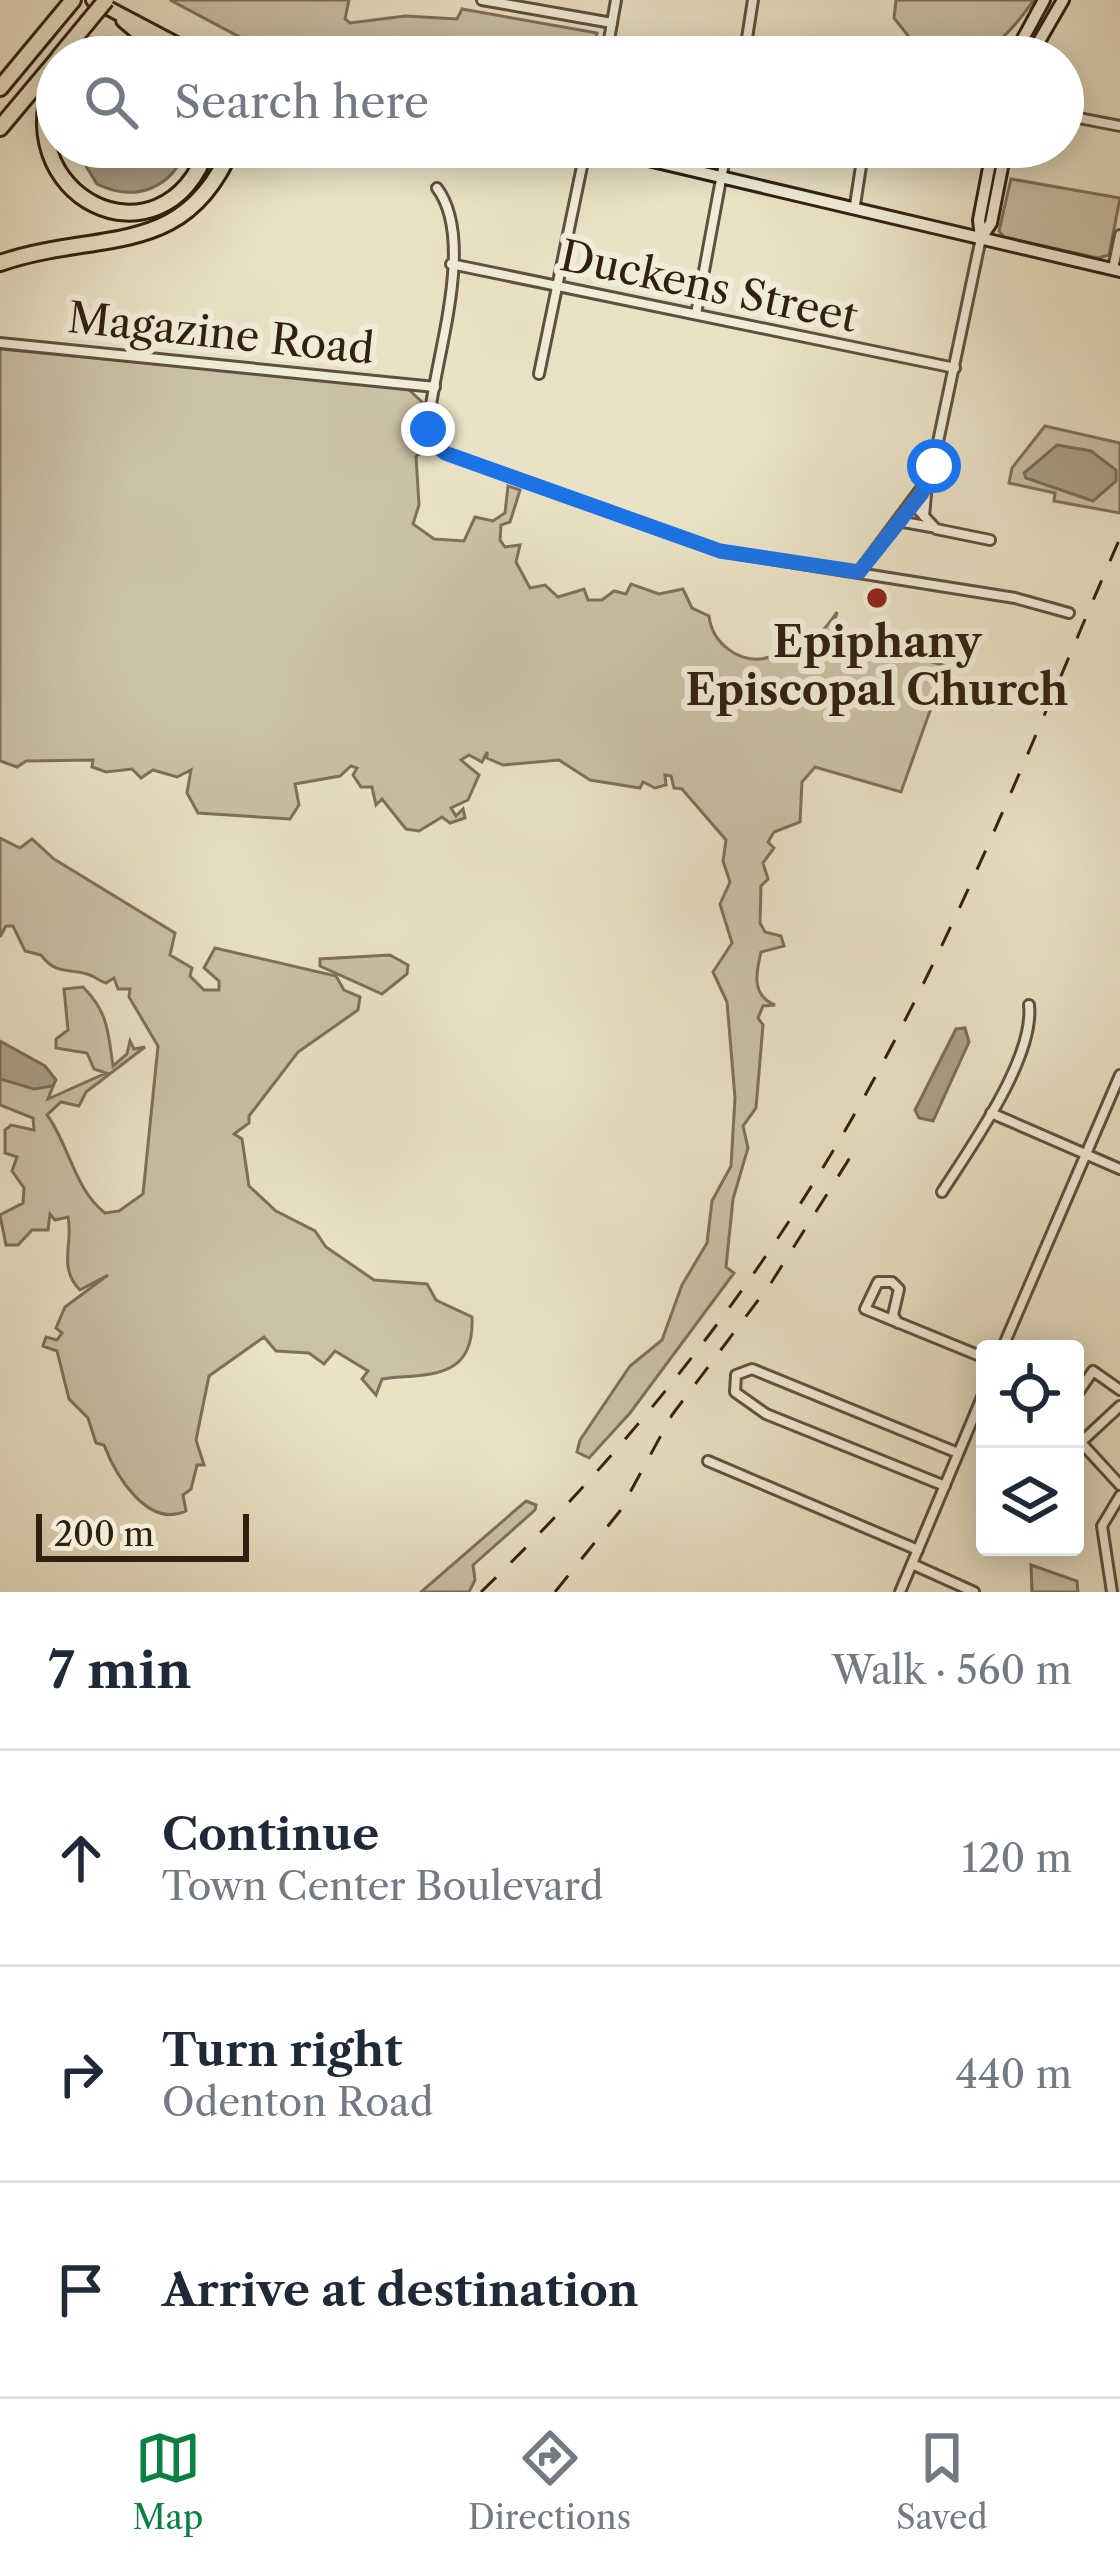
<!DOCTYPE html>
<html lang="en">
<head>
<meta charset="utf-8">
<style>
  :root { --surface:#fff; --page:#f2f2f3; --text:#1f2937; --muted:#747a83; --line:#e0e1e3; --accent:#0b8043 }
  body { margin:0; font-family:"Libre Caslon Text",serif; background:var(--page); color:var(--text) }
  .controls { position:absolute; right:36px; bottom:36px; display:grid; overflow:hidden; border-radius:12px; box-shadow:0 6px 30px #0003 }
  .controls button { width:108px; height:108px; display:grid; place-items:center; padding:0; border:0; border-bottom:3px solid var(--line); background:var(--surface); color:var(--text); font:60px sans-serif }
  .scale { position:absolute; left:36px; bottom:30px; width:213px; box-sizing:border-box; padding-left:12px; border:6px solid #312010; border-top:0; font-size:33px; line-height:42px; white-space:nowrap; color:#312010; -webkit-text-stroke:9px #f1ecd9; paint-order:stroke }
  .stop { position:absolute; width:36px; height:36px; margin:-27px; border:9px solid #1a73e8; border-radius:50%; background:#fff }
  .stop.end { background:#1a73e8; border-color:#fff; box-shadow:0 3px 12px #0008 }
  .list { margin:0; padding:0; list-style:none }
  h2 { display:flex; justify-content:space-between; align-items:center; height:156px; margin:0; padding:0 48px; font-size:51px }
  h2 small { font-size:39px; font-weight:400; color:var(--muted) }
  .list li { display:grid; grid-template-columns:78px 1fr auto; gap:36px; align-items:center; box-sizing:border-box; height:216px; padding:0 48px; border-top:3px solid var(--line) }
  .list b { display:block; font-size:45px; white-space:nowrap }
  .list p { margin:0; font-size:39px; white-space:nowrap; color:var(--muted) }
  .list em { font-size:39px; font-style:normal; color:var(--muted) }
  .icon { flex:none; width:66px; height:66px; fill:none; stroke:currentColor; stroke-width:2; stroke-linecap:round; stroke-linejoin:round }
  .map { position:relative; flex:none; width:1120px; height:1592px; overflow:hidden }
  .search { position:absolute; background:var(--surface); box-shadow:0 6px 30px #0003; left:36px; right:36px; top:36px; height:132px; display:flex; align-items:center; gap:30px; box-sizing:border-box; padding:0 42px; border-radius:66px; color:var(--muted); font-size:45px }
  .sheet { height:804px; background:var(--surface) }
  nav { display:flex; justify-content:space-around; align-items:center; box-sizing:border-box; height:168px; border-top:3px solid var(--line); background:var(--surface); font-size:33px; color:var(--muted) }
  nav a { display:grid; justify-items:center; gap:6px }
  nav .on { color:var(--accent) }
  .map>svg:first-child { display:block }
  .green { fill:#cbc1a6; stroke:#7e705b; stroke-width:3 }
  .water { fill:#aba087; stroke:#7a6d57; stroke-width:3 }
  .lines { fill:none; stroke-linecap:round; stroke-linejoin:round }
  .street-casing { stroke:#5f503d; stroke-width:14 }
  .secondary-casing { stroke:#312010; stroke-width:16 }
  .primary-casing { stroke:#312010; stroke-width:18 }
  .highway-casing { stroke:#312010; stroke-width:20 }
  .street { stroke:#f1ecd9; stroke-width:8 }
  .secondary { stroke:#f1ecd9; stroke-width:10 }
  .primary { stroke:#eae2c5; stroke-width:12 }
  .highway { stroke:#eae2c5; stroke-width:14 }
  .rail { stroke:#312010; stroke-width:3; stroke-dasharray:21 21; stroke-linecap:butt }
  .highway-bridge-casing { stroke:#312010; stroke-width:20; stroke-linecap:butt }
  .highway-bridge { stroke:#eae2c5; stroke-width:14 }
  .route { stroke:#1a73e8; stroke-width:15 }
  .poi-dot { fill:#8f2418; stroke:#f1ecd9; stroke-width:4.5 }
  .labels { text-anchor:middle; stroke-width:12; stroke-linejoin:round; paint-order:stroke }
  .street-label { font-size:42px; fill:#312010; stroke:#f1ecd9 }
  .poi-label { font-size:42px; font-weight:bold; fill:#312010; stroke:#f1ecd9 }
</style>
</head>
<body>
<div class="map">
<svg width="1120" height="1592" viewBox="0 0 1120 1592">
  <rect width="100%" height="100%" fill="#eae2c5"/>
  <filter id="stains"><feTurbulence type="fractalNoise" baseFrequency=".00167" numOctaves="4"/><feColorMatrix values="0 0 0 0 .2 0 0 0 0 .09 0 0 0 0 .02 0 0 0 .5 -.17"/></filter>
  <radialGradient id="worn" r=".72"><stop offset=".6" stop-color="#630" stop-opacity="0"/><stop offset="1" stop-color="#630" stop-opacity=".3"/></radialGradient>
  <g class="green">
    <path d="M170 0H349L345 19 350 23 405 16 457 19 462 9 597 33 592 57H277Z"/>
    <path d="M896 0H1034C999 48 986 57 925 57L894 18Z"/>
    <path d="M1011 179 1120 198 1109 255 1098 258 1004 237 999 231Z"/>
    <path d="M0 349 407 388 423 403V452L416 456 419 505 413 524 434 539 464 541 475 517 493 521 505 513 508 486 520 490 510 522 501 525 500 540 505 547 520 545 516 562 530 588 545 585 558 597 584 589 588 600H602L614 591 626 594 631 584 659 594 683 589 692 608 709 616C712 643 739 664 766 658 779 655 780 645 789 640 811 627 811 651 837 612L832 633 946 666 901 792 815 767 802 782 800 822 774 832 768 842 774 848 763 863 768 879 761 886 760 923 765 932 781 936 784 946 761 952C756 973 751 995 775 1005L763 1006 758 1018 763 1025 756 1108 743 1126 748 1148 733 1199 726 1267 734 1273 630 1413 589 1458 577 1452 580 1440 630 1366 662 1340 682 1285 707 1243 712 1201 731 1166 735 1098 727 1002 713 972 732 943 720 904 730 882 723 861 726 840 682 789 674 788 671 776 665 775 666 785 655 788 643 782 640 788 590 780 559 760 503 765 487 758V752L482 762 469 755 461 760 479 775 468 800 451 808 456 816 463 809 465 818 450 823 442 817 419 831 406 829 382 799 376 805 372 787H361L353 775 357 768 351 766 340 776 295 784 299 805 290 819 198 813 187 793 191 770 177 777 153 770 141 778 132 769 106 772 92 767 93 760 26 761 17 767 0 761Z"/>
    <path d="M1045 426 1120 443V513L1054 501 1055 493 1009 483 1012 468Z"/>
    <path d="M0 838 20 848 32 839 54 859 175 933 170 955 192 968 190 976 204 990H219V981L204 968 215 948 336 976 344 990 360 997 358 1010 298 1052 249 1116V1123L234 1134 242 1139 249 1186 276 1211 315 1231 326 1247 374 1280 427 1284 436 1300 472 1317C475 1382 426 1373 382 1379L376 1395 362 1379 368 1371 335 1351 324 1364 309 1353 276 1351 264 1337 209 1376 196 1440 204 1465H197L191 1489 183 1495 186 1511C147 1529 115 1474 104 1445L96 1443 88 1418 69 1399 57 1351 43 1346 46 1337 57 1340 62 1333 56 1328 65 1307 108 1275 80 1290C57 1267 74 1242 68 1217L55 1220 50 1214 48 1230H32L18 1245H6L0 1215 23 1203 24 1188 12 1171 17 1157 5 1153V1130L11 1125 34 1130 33 1118 0 1105V1079L53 1086 48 1099 106 1073 94 1069 87 1053 56 1048V1039L68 1030 64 989 83 987C109 1013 108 1033 113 1066L127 1054 130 1041 134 1049 145 1047 86 1092 79 1106 61 1102 47 1115C69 1144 74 1189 105 1213L119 1211 143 1194 158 1046 129 997 130 989H118L114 978 106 983C100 981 94 976 87 974 67 968 56 975 41 955L25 951 13 926H6L0 937Z"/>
    <path d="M390 955 408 965 407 974 382 994 320 966V959Z"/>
    <path d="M526 1501 536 1505 535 1510 473 1565 475 1580 469 1592H421Z"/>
    <path d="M1031 1565 1077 1581 1078 1592H1032Z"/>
  </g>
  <g class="water">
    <path d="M187 147C173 188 136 203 97 184L75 148Z"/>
    <path d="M1057 445 1091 451 1116 470V481L1093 501 1026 478 1024 473Z"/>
    <path d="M965 1028 969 1042 933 1121 919 1118 915 1110 956 1029Z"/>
    <path d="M0 1041 45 1066 56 1080 53 1086 34 1089 0 1079Z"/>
  </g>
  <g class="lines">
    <defs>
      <g id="street">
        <path d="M482 0 612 23"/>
        <path d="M745 48 788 57"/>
        <path d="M606 57 616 0"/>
        <path d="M744 57 753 0"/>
        <path d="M1063 115 1120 126"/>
        <path d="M437 188C478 243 432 365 428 429L445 453 720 551 1015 598 1069 613"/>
        <path d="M855 205 864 147"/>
        <path d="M451 264 955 368"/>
        <path d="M1113 269 1120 235"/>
        <path d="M696 314 727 147"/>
        <path d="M0 343 435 387"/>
        <path d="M539 374 586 147"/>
        <path d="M913 504 936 529 990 540"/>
        <path d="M924 516 927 484"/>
        <path d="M898 521 931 527"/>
        <path d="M859 572 931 475 981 238"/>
        <path d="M991 1113 1120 1169"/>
        <path d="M942 1192C970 1148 1035 1058 1029 1005"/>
        <path d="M898 1323 893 1315 899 1289 892 1282H878L865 1309 985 1358"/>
        <path d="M1002 1349 1120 1075"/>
        <path d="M1075 1397 1093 1371 1120 1390"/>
        <path d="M1075 1436 1120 1485"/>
        <path d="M1080 1443 1120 1406"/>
        <path d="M708 1461 918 1550"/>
        <path d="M945 1486 766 1414 735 1392 736 1375 752 1369 958 1453"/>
        <path d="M912 1564 974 1592"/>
        <path d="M900 1592 985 1390"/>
        <path d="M1112 1592 1102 1526 1120 1496"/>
      </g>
      <g id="secondary">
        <path d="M1013 57 1044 0"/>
        <path d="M1030 57 1063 0"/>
        <path d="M593 147 1120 271"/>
        <path d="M981 238 991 223 1006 147"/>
        <path d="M981 238 979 220 993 147"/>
      </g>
      <path id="primary" d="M93 0 201 57"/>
      <g id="highway">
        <path d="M124 20 168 57"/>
        <path d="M59 57 87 23"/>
        <path d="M57 71C0 196 163 276 208 147"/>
        <path d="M0 88 73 0"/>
        <path d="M0 128 57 60"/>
        <path d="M0 263C100 229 184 261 232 147"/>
      </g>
    </defs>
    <use href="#street" class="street-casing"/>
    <use href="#secondary" class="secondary-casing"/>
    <use href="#primary" class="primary-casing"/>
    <use href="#highway" class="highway-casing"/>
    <use href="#street" class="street"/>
    <use href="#secondary" class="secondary"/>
    <use href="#primary" class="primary"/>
    <use href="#highway" class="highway"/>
    <g class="rail">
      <path d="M481 1592C631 1447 761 1282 863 1099 963 920 1038 726 1120 538"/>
      <path d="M555 1592 620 1511 672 1415 771 1283 851 1156"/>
    </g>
    <defs>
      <path id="highway-bridge" d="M87 23 106 0"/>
    </defs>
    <use href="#highway-bridge" class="highway-bridge-casing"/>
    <use href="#highway-bridge" class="highway-bridge"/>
  </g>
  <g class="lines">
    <path class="route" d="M428 429 432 442 445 453 720 551 859 572 922 493 934 466"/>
  </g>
  <circle class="poi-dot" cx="877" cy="598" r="12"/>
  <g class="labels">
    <g class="street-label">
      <text transform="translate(709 286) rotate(12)" y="15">Duckens Street</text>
      <text transform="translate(221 333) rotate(6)" y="15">Magazine Road</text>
    </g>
    <g class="poi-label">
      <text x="877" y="657">Epiphany<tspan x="877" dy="48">Episcopal Church</tspan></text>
    </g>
  </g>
  <rect width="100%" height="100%" filter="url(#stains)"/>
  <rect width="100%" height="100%" fill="url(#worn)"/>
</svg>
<div class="controls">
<button><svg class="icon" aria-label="locate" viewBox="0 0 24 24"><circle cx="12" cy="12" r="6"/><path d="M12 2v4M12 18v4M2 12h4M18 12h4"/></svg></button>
<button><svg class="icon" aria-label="layers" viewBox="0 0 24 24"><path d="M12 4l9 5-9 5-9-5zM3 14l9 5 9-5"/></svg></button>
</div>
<div class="scale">200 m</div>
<div class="stop" style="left:934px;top:466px"></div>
<div class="stop end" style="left:428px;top:429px"></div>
<div class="search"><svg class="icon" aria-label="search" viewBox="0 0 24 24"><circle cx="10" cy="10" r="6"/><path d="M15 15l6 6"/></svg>Search here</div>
</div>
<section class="sheet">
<h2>7 min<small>Walk · 560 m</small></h2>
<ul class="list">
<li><svg class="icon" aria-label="ahead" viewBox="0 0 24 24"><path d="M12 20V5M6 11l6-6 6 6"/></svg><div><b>Continue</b><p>Town Center Boulevard</p></div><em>120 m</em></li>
<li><svg class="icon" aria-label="right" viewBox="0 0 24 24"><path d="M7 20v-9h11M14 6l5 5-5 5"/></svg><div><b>Turn right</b><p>Odenton Road</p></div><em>440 m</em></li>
<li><svg class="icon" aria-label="arrive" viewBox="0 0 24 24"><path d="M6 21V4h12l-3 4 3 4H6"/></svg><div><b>Arrive at destination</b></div></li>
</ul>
</section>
<nav>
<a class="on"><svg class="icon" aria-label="map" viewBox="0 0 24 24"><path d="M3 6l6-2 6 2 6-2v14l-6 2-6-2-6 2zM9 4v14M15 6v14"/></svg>Map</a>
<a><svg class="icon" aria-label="directions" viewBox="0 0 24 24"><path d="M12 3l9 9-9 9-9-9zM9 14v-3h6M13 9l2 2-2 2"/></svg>Directions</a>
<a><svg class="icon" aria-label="saved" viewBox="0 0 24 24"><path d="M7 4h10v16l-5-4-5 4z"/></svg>Saved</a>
</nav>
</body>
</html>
